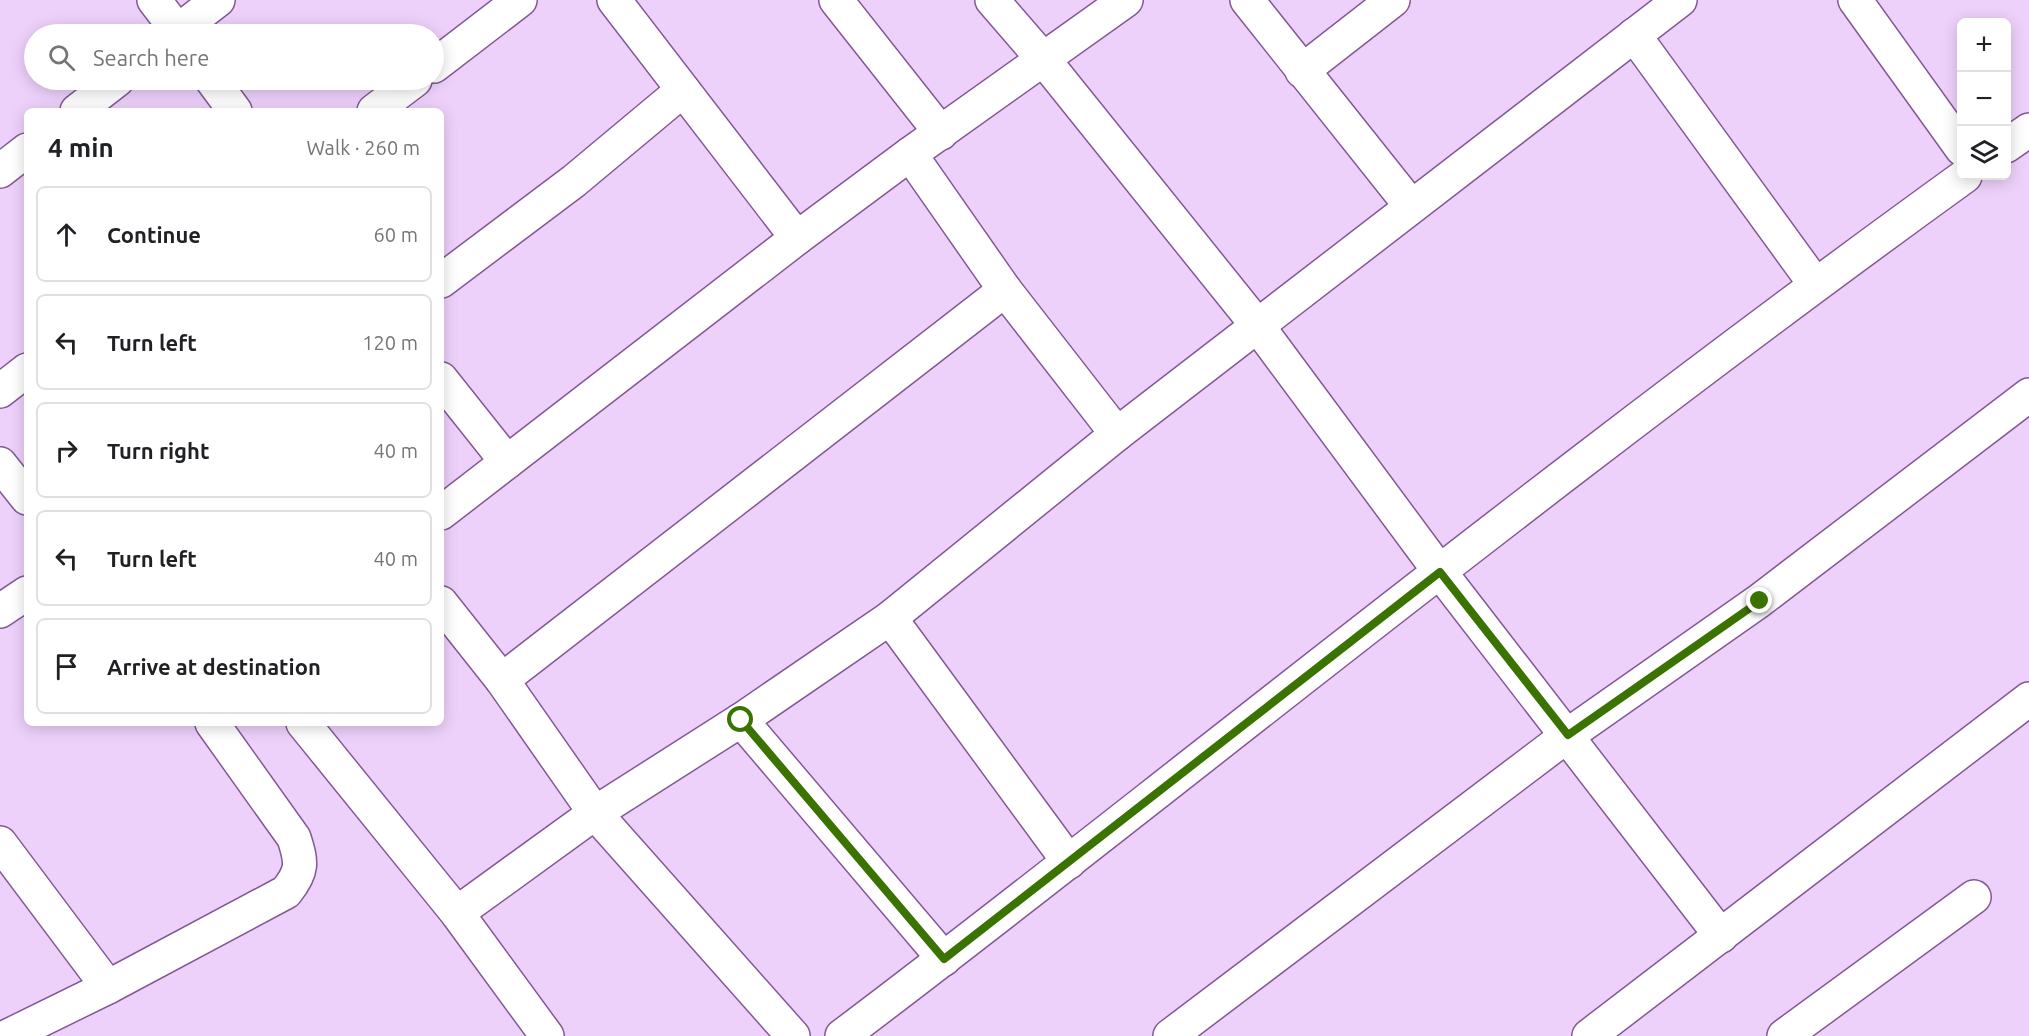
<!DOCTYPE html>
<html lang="en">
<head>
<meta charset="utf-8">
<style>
  :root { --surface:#fff; --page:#f6f6f6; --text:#202124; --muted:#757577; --line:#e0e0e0 }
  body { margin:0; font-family:Ubuntu,sans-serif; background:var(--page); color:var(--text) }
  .controls { position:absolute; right:18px; top:18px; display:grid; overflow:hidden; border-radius:9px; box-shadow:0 3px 15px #0003 }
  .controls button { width:54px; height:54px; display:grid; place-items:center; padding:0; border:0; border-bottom:2px solid var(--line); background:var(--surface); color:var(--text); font:30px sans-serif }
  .stop { position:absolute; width:18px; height:18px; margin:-14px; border:4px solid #3b7300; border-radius:50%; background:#fff }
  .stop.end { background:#3b7300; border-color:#fff; box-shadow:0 2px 6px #0008 }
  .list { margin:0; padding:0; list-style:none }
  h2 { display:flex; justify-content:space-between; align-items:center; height:78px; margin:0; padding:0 24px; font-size:26px }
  h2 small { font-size:20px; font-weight:400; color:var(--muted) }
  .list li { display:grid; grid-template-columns:39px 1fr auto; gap:18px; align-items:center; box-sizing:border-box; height:96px; margin:0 12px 12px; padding:0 12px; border:2px solid var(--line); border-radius:9px }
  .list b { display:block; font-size:22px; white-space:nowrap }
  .list em { font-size:20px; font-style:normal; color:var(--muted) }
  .icon { flex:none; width:33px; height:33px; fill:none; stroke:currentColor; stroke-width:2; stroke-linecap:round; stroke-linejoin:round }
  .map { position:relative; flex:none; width:2029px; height:1036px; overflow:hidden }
  .search { position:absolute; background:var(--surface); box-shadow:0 3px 15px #0003; left:24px; top:24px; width:420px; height:66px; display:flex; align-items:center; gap:15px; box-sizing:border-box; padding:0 21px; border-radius:33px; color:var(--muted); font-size:22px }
  .panel { position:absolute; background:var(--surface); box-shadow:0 3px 15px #0003; left:24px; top:108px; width:420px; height:618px; border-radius:9px }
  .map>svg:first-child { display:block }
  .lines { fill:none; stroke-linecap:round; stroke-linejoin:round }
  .minor-casing { stroke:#835897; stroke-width:36 }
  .minor { stroke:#fff; stroke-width:33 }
  .route { stroke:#3b7300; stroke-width:8 }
</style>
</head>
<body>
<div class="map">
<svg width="2029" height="1036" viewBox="0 0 2029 1036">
  <rect width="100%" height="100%" fill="#eed1fb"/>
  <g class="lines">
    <defs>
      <g id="minor">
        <path d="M154 0 180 34"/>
        <path d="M614 0 797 238"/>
        <path d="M836 0 941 133"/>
        <path d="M992 0 1044 60 1257 325 1440 572 1721 936"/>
        <path d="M1247 0 1411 206"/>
        <path d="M1855 0 1962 149"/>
        <path d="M174 34 218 0"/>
        <path d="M1634 35 1815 284"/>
        <path d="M434 66 520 0"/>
        <path d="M1302 71 1393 0"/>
        <path d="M212 80 235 111"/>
        <path d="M77 111 117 80"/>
        <path d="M374 111 415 80"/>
        <path d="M2006 146 2029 130"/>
        <path d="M910 154 1005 290 1117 434"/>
        <path d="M0 171 27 150"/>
        <path d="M441 281 574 181 683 90"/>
        <path d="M441 379 507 462"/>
        <path d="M0 391 27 370"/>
        <path d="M0 464 27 498"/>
        <path d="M441 513 797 238 910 154 1126 0"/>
        <path d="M441 603 502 680 595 813 793 1036"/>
        <path d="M0 611 27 593"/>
        <path d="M890 618 1069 862"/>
        <path d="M502 680 1005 290"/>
        <path d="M741 720 944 959"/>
        <path d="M303 723 457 913 547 1036"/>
        <path d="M0 843 108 987"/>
        <path d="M457 913 595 813 741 720 890 618 1117 434 1680 0"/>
        <path d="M8 1036 108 987 286 892C303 871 302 863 294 838L212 723"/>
        <path d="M842 1036C963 945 1082 851 1202 757 1453 560 1706 363 1965 176"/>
        <path d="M1170 1036 1568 735 1759 601 2029 395"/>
        <path d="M1589 1036 2029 699"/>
        <path d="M1784 1036 1974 897"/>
      </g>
    </defs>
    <use href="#minor" class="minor-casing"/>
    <use href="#minor" class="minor"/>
  </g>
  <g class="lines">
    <path class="route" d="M741 720 944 959 1440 572 1568 735 1760 601"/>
  </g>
</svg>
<div class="controls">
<button>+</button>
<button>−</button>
<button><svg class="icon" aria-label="layers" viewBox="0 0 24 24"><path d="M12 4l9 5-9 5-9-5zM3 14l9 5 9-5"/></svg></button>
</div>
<div class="stop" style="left:741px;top:720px"></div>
<div class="stop end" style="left:1760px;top:601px"></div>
<div class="search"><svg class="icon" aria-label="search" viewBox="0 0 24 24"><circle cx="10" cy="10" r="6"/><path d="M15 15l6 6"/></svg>Search here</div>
<section class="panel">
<h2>4 min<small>Walk · 260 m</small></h2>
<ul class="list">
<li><svg class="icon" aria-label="ahead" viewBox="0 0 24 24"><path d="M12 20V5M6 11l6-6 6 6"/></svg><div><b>Continue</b></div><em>60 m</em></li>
<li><svg class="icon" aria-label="left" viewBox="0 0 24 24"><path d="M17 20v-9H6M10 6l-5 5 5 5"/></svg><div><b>Turn left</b></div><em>120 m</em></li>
<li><svg class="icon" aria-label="right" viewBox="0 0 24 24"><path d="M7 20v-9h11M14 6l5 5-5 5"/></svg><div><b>Turn right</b></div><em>40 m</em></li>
<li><svg class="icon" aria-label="left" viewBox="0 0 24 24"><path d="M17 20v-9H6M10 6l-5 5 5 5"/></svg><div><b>Turn left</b></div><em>40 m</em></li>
<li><svg class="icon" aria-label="arrive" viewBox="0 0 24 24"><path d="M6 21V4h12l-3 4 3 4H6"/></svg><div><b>Arrive at destination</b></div></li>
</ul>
</section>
</div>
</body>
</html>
